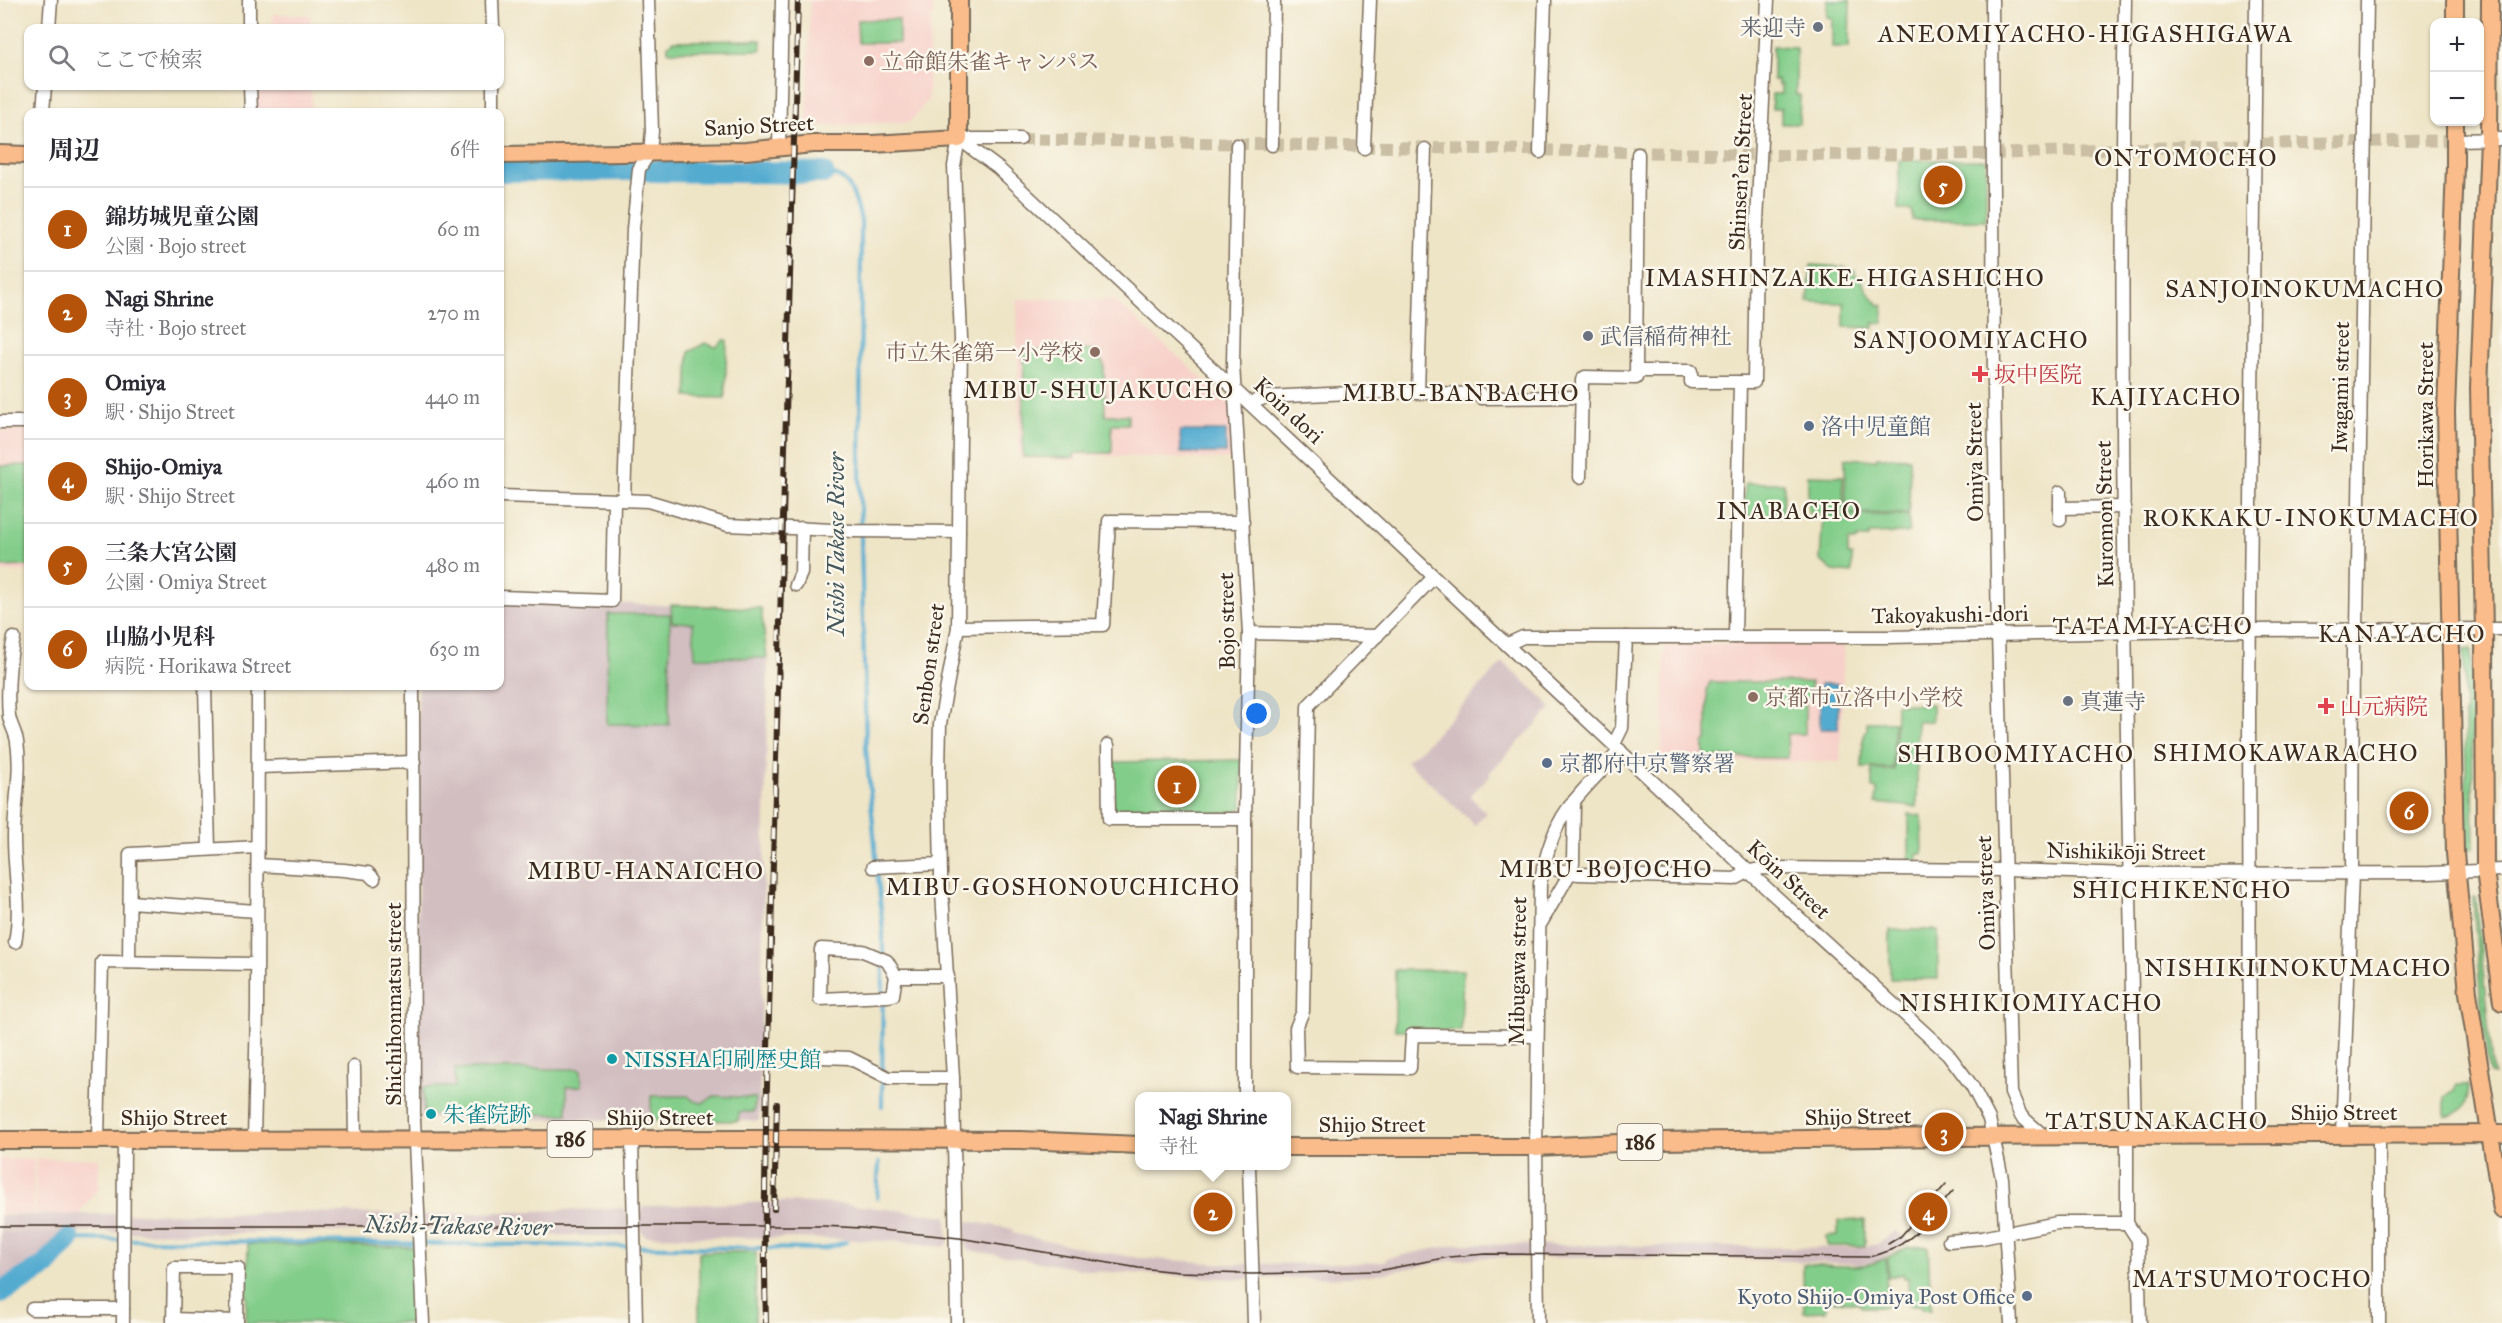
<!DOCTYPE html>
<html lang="ja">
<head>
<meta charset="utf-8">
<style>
  :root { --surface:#fff; --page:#f7f7f7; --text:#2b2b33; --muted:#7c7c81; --line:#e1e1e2; --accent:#b45309 }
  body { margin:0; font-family:"IM FELL Great Primer","Noto Serif JP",serif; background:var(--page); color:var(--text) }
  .controls { position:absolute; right:18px; top:18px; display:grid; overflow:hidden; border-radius:12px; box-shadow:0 2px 4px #0004 }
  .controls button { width:54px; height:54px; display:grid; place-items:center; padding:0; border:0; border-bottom:2px solid var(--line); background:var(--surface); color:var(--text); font:30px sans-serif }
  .you { position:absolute; left:1257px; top:714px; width:21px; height:21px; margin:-15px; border:4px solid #fff; border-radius:50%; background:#1a73e8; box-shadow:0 0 0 9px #1a73e833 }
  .badge { display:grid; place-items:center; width:39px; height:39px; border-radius:50%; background:var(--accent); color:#fff; font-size:20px; font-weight:700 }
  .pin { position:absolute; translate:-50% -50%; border:3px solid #fff; box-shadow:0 2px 6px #0006 }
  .popup { position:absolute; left:1135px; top:1092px; width:156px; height:78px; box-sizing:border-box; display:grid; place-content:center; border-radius:12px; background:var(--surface); filter:drop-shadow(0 2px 4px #0005); font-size:20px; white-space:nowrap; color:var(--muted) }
  .popup b { font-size:22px; color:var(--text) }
  .popup::after { content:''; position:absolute; left:50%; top:100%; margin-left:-12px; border:12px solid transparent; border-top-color:var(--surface) }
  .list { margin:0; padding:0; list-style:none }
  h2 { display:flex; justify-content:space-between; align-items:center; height:78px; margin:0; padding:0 24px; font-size:26px }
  h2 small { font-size:20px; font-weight:400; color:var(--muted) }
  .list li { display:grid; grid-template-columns:39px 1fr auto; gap:18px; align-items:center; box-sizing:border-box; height:84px; padding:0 24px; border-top:2px solid var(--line) }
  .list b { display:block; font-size:22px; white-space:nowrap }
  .list p { margin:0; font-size:20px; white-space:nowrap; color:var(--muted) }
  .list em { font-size:20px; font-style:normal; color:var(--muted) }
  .icon { flex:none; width:33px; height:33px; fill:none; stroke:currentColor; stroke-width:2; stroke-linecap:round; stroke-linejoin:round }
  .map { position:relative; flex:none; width:2502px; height:1323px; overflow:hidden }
  .search { position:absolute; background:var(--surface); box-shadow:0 2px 4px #0004; left:24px; top:24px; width:480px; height:66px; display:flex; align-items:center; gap:15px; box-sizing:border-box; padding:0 21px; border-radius:12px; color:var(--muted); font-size:22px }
  .panel { position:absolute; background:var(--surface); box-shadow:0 2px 4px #0004; left:24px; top:108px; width:480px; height:582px; border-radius:12px }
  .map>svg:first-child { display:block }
  .built { fill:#f7d0c9 }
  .industrial { fill:#d2bec1 }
  .green { fill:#83cd8a; stroke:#5f7c54; stroke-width:1.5 }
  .water { fill:#53abd0; stroke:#476a77; stroke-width:1.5 }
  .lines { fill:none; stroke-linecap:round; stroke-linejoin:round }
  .stream { stroke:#53abd0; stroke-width:4 }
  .river { stroke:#53abd0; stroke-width:22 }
  .minor-tunnel { stroke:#cabfa4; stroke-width:12; stroke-dasharray:12 6; stroke-linecap:butt }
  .minor-casing { stroke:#7a6b59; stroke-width:15 }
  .major-casing { stroke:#7a6b59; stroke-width:20 }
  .minor { stroke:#fff; stroke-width:12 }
  .major { stroke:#f9bc8a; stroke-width:16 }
  .tram { stroke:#3b2a1e; stroke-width:1.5 }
  .rail-casing { stroke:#3b2a1e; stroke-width:6 }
  .rail { stroke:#fbf7ec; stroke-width:4; stroke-dasharray:11; stroke-linecap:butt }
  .worship-dot { fill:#6b7280; stroke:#fbf7ec; stroke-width:2 }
  .education-dot { fill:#8d6e63; stroke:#fbf7ec; stroke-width:2 }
  .health-dot { fill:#e0444e; stroke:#fbf7ec; stroke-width:2 }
  .service-dot { fill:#5c6f8a; stroke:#fbf7ec; stroke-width:2 }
  .culture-dot { fill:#0f9aa8; stroke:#fbf7ec; stroke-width:2 }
  .labels { text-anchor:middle; stroke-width:5; stroke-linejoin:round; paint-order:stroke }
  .shield { fill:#fbf7ec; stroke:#75685c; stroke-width:1.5 }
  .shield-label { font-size:21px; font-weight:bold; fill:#3b2a1e }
  .worship-label { font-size:22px; fill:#5b616d; stroke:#fbf7ec; text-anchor:start }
  .education-label { font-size:22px; fill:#785e54; stroke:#fbf7ec; text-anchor:start }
  .street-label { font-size:22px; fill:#3b2a1e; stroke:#fbf7ec }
  .health-label { font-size:22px; fill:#be3a42; stroke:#fbf7ec; text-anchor:start }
  .service-label { font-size:22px; fill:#4e5e75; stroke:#fbf7ec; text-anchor:start }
  .culture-label { font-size:22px; fill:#0d838f; stroke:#fbf7ec; text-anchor:start }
  .neighbourhood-label { font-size:24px; letter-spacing:1.5px; fill:#3b2a1e; stroke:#fbf7ec }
  .water-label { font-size:24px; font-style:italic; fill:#43575c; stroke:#fbf7ec }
</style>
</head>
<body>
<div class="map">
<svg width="2502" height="1323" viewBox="0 0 2502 1323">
  <rect width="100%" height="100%" fill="#fbf7ec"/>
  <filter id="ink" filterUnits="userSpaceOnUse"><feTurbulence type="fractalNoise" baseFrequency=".0167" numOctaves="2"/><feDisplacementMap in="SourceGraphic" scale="12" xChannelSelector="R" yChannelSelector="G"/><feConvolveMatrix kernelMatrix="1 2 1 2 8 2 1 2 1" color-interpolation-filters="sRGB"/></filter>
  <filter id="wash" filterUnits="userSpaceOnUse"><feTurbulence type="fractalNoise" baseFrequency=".008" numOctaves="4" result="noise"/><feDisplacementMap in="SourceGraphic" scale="24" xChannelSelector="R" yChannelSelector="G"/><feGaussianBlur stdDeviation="1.35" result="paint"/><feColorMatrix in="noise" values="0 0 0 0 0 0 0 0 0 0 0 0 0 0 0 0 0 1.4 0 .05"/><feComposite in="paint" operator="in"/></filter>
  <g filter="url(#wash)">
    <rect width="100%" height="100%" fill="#eee4c6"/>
    <g class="built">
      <path d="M810 0H933V15L930 22 928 100 910 122 807 126Z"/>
      <path d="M273 14 310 15 311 28H273Z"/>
      <path d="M255 86H311L312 112H255Z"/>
      <path d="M1017 299 1114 300 1231 404 1233 460 1078 455 1077 461 1019 458Z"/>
      <path d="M28 429V571L0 572V431Z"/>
      <path d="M1844 643 1840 762 1663 761 1660 764 1655 759 1662 749 1665 644Z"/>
      <path d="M99 1158V1187L79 1214H36V1159Z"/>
      <rect x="0" y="1159" width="34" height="55"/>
    </g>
    <g class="industrial">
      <path d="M500 600 761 608 768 665 759 1121 420 1118 418 1056V686H500Z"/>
      <path d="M1503 662 1544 699 1551 709 1490 772V775L1470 796 1486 813 1475 825 1406 761 1424 746Z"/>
      <path d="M782 1202 844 1204 947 1216 948 1244 943 1247 907 1242 835 1239 645 1236 639 1226 640 1212 645 1206Z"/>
      <path d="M623 1208 629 1216V1229L625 1236 528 1235 479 1231 208 1233 0 1231V1215L307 1212 416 1215Z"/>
      <path d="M967 1221 1013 1229 1012 1233 1101 1252 1141 1258 1226 1264 1363 1263 1385 1261 1387 1258 1459 1244 1854 1248 1878 1244 1896 1231 1910 1242 1878 1261 1859 1264 1745 1259 1488 1257 1453 1260 1379 1274 1353 1277 1236 1279 1092 1271 968 1250 964 1242V1223Z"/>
      <path d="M0 1232H66L30 1269 0 1286Z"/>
    </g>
    <g class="green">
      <path d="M1828 0H1850L1849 47H1832V18L1826 17Z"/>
      <path d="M899 19V43H858L857 20Z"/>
      <path d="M761 40V50L668 51V45L673 41Z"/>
      <path d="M1773 46 1796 47V95H1800L1799 124H1781V109H1772V94H1781V85H1778L1777 80H1773Z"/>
      <path d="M1899 160H1986V220H1912V210H1899Z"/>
      <path d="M1811 265 1843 267 1855 271V276L1860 277 1868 292 1879 305H1883V323L1874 322V328L1844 327V303L1808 302Z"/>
      <path d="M724 340H727L725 398 687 397 689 352 705 343 716 347Z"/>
      <path d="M1092 350 1104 364 1105 415H1128V424H1112V453H1075L1074 458 1023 457 1024 351Z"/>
      <path d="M1877 457 1910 458 1909 514 1846 513 1845 458 1876 460Z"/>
      <path d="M28 465V566L0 567V466Z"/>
      <path d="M1808 475 1843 476 1844 513H1808Z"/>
      <path d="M1745 483H1784L1783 516H1744Z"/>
      <path d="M1823 514 1909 516V531L1906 533 1869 534V538H1857V541H1848V555H1852V573L1833 571 1820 560Z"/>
      <path d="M671 605 761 608 767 658 695 657 693 623 672 622Z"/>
      <path d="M608 614H670L669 725 607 724Z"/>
      <path d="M2471 649 2474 848 2471 849 2467 848 2464 650Z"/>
      <path d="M1710 682H1811V699H1805V734H1787L1788 758 1704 757V742L1707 741V689Z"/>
      <path d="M1896 704H1932V721L1917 722V755H1895Z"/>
      <path d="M1867 722H1894L1893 768H1862L1863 739 1867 729Z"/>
      <path d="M1895 757H1917V807L1876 803 1877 789 1872 788V770H1894Z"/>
      <path d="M1242 760V808L1234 813 1117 814 1113 808 1114 762Z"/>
      <path d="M1909 814 1922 816 1923 854H1918L1917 866H1909Z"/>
      <path d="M2473 897 2476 898 2493 1075 2489 1074 2481 1004Z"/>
      <rect x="1890" y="930" width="48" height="49"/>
      <path d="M1395 970H1463L1461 1031 1395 1030Z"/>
      <path d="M455 1069H581L582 1086 567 1087V1114L424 1115 423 1087H455Z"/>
      <path d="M2457 1085H2469C2468 1102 2464 1114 2445 1117V1097L2454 1090Z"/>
      <path d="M651 1096H688L694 1101 702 1103 715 1096 755 1098 754 1112H739L738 1121 651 1120Z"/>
      <path d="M1865 1220V1246H1827L1826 1236 1838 1235V1221Z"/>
      <path d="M248 1244 415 1247 416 1323H246Z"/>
      <path d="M1928 1246 1931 1309H1922V1305H1909L1908 1278H1904L1903 1274 1888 1277V1257L1908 1247Z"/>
      <path d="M699 1252H756L755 1323H699Z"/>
      <path d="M1886 1258 1887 1307H1861L1860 1303 1827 1300 1826 1311 1804 1312 1803 1264C1830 1265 1862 1271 1886 1258Z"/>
    </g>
    <g class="water">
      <path d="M1180 431H1226V453H1181Z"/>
      <rect x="1820" y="684" width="18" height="45"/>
    </g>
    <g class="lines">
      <g class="stream">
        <path d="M823 173C852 174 854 197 861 220L860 496 866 748 883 932V956"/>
        <path d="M882 1106 883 963"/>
        <path d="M877 1198 879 1163"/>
        <path d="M69 1239 822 1249 846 1242"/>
      </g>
      <g class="river">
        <path d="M500 171 628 170"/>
        <path d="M651 171 823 173"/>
        <path d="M0 1293 45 1266 69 1239"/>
      </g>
    </g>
  </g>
  <g filter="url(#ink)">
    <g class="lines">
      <path class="minor-tunnel" d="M1020 139 1761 155 1993 154 2254 144 2455 140"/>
      <defs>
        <g id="minor">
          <path d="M249 0V28"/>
          <path d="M492 0 493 28"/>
          <path d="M1992 0 1994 390 1998 634 2011 1093 2021 1116 2045 1137"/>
          <path d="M2125 0C2118 379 2127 757 2135 1136"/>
          <path d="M49 28 51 0"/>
          <path d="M250 86 251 112"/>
          <path d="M493 86V112"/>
          <path d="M43 112 45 86"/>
          <path d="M959 139 998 168 1762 884 1948 1054 1972 1086 1989 1119 2002 1178 2011 1323"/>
          <path d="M959 139H1020"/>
          <path d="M2455 140 2502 139"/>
          <path d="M1237 145 1233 364 1249 633 1245 819V1096"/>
          <path d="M1272 145 1274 0"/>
          <path d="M779 148 782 0"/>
          <path d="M1364 148 1370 0"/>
          <path d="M1540 152 1545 0"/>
          <path d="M1636 371 1638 154"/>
          <path d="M1418 393 1425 149"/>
          <path d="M1250 403 1267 397 1370 392 1480 394 1482 398 1582 397"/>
          <path d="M0 422H28"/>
          <path d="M1580 477 1582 380 1585 377 1636 378V371H1691V382H1754L1756 242 1768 0"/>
          <path d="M500 496 648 501 728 525 853 531 959 532"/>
          <path d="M624 500 633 229 639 169 650 152 652 131 648 0"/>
          <path d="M2060 508 2125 507"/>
          <path d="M2060 520V492"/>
          <path d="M1434 577 1308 706 1303 1011 1296 1028 1297 1067 1410 1068 1412 1035 1536 1036"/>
          <path d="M796 585 801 573 802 528"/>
          <path d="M500 597 612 601 614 501"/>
          <path d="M958 627 1103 625 1109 521 1243 522"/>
          <path d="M2357 630 2367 0"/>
          <path d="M1249 633 1377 636"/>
          <path d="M1735 637 1740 382"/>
          <path d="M14 638C9 659 7 694 9 716 10 724 16 733 17 742 22 773 14 806 14 838 14 874 22 906 15 942"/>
          <path d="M1508 644 1523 637H1888L2249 630 2502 629"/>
          <path d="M205 686 209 849"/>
          <path d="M413 686 414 1120 423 1323"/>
          <path d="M1614 744 1622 728 1626 637"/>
          <path d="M1108 745 1109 819H1245"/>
          <path d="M259 767 414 762"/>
          <path d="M258 865 344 870 368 873 374 879"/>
          <path d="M873 867 940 864"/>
          <path d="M1543 867 1578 874 1735 879 1750 871 1764 868 2006 870 2129 874 2430 873 2502 870"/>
          <path d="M130 902 256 911"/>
          <path d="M1541 923 1570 873 1573 863 1574 801"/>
          <path d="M129 962 130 854 257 847"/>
          <path d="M896 976 893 995 888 996 820 999 821 949 863 951 887 961 896 976H948"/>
          <path d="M821 1057 849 1058 889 1078H953"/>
          <path d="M354 1067 355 1140"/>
          <path d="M2250 1135 2249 707 2256 0"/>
          <path d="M2342 1135 2352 874 2353 630"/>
          <path d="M2127 1136V1223L2138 1240 2140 1323"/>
          <path d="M632 1139 636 1323"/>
          <path d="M98 1140 102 962 256 964"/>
          <path d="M254 1140 257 1011 258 686"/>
          <path d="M1249 1166 1254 1323"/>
          <path d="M1949 1241 1982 1238 2057 1223H2127"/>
          <path d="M32 1309H123"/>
          <path d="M173 1319 237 1321"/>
          <path d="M123 1323 124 1140"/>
          <path d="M173 1323 174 1268H238L237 1323"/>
          <path d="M957 1323 953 1078 941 875 939 770 940 724 958 627 961 338 954 166 959 139"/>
          <path d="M1538 1323 1536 1147 1540 884C1545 858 1552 831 1567 810 1583 788 1603 770 1620 750"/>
          <path d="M2379 1323V1134"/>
        </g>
        <g id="major">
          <path d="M2490 0 2489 139 2479 388 2484 630 2485 870 2502 1002"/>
          <path d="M2455 22V0"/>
          <path d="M2455 122V166L2446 411 2455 853 2468 993 2502 1210"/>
          <path d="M0 154 28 155"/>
          <path d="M500 155 746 151 813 144H872L959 139V0"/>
          <path d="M0 1140 784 1139 1021 1140 1140 1145"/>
          <path d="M1286 1147H1536L1660 1141 1948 1137 2502 1134"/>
        </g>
      </defs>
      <use href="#minor" class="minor-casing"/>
      <use href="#major" class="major-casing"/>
      <use href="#minor" class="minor"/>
      <use href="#major" class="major"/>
      <g class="tram">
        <path d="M0 1226H823L861 1228 959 1238 1139 1268 1178 1272 1253 1274 1377 1271 1449 1257 1486 1254 1868 1257C1909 1250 1927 1221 1953 1191"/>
        <path d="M1888 1244 1901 1236 1946 1184"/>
      </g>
      <defs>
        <g id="rail">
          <path d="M774 1209 777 1104"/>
          <path d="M766 1323C762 1181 769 1039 772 897 779 598 788 299 798 0"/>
        </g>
      </defs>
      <use href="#rail" class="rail-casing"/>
      <use href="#rail" class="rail"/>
    </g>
  </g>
  <g class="worship-dot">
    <circle cx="1818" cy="27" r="6"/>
    <circle cx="1588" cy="336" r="6"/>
    <circle cx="2068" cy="701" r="6"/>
  </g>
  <g class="education-dot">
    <circle cx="869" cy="61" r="6"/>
    <circle cx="1095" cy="352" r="6"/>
    <circle cx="1753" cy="697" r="6"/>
  </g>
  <g class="health-dot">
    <path d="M1977 365h6v6h6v6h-6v6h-6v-6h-6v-6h6z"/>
    <path d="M2323 697h6v6h6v6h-6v6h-6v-6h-6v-6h6z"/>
  </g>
  <g class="service-dot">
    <circle cx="1809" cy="426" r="6"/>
    <circle cx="1547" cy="763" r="6"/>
    <circle cx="2027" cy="1296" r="6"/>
  </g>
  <g class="culture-dot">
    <circle cx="612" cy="1059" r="6"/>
    <circle cx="431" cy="1114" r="6"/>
  </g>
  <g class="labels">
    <g class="shield">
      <rect x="547.5" y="1121" width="45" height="36" rx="4.5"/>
      <rect x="1617.5" y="1124" width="45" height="36" rx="4.5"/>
    </g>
    <g class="shield-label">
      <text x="570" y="1146">186</text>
      <text x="1640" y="1149">186</text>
    </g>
    <g class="worship-label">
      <text x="1806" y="35" text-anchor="end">来迎寺</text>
      <text x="1600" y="344">武信稲荷神社</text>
      <text x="2080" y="709">真蓮寺</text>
    </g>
    <g class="education-label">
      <text x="881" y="69">立命館朱雀キャンパス</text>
      <text x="1083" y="360" text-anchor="end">市立朱雀第一小学校</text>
      <text x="1765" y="705">京都市立洛中小学校</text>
    </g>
    <g class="street-label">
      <text transform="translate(759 125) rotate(-3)" y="8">Sanjo Street</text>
      <text transform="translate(1740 172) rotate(-87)" y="8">Shinsen'en Street</text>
      <text transform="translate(2340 387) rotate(-89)" y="8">Iwagami street</text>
      <text transform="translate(1289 410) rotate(43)" y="8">Koin dori</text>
      <text transform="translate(2425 415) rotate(-90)" y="8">Horikawa Street</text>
      <text transform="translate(1974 462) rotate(-91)" y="8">Omiya Street</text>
      <text transform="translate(2104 514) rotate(-91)" y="8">Kuromon Street</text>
      <text transform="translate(1950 614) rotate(-1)" y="8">Takoyakushi-dori</text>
      <text transform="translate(1226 621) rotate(-91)" y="8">Bojo street</text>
      <text transform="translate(928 664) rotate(-82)" y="8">Senbon street</text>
      <text transform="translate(2126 851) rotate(1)" y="8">Nishikikōji Street</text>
      <text transform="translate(1789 879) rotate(43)" y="8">Kōin Street</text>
      <text transform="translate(1985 893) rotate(-92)" y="8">Omiya street</text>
      <text transform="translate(1517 971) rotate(-89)" y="8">Mibugawa street</text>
      <text transform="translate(393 1004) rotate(-90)" y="8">Shichihonmatsu street</text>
      <text x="2344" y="1120">Shijo Street</text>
      <text transform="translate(1858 1116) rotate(-1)" y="8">Shijo Street</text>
      <text x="174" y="1125">Shijo Street</text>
      <text x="660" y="1125">Shijo Street</text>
      <text x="1372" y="1132">Shijo Street</text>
    </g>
    <g class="health-label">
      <text x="1994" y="382">坂中医院</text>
      <text x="2340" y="714">山元病院</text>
    </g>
    <g class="service-label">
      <text x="1821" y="434">洛中児童館</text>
      <text x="1559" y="771">京都府中京警察署</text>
      <text x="2015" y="1304" text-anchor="end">Kyoto Shijo-Omiya Post Office</text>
    </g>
    <g class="culture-label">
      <text x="624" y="1067">NISSHA印刷歴史館</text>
      <text x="443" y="1122">朱雀院跡</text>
    </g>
    <g class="neighbourhood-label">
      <text x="2086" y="42">ANEOMIYACHO-HIGASHIGAWA</text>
      <text x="2186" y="166">ONTOMOCHO</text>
      <text x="1845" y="286">IMASHINZAIKE-HIGASHICHO</text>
      <text x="2305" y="297">SANJOINOKUMACHO</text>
      <text x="1971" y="348">SANJOOMIYACHO</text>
      <text x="1099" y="398">MIBU-SHUJAKUCHO</text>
      <text x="1461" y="401">MIBU-BANBACHO</text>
      <text x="2166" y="405">KAJIYACHO</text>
      <text x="1789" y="519">INABACHO</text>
      <text x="2311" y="526">ROKKAKU-INOKUMACHO</text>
      <text x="2153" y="634">TATAMIYACHO</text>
      <text x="2402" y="642">KANAYACHO</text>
      <text x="2286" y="761">SHIMOKAWARACHO</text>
      <text x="2016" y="762">SHIBOOMIYACHO</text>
      <text x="1606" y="877">MIBU-BOJOCHO</text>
      <text x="646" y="879">MIBU-HANAICHO</text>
      <text x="1063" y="895">MIBU-GOSHONOUCHICHO</text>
      <text x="2182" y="898">SHICHIKENCHO</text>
      <text x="2298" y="976">NISHIKIINOKUMACHO</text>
      <text x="2031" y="1011">NISHIKIOMIYACHO</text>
      <text x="2157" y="1129">TATSUNAKACHO</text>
      <text x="2252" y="1287">MATSUMOTOCHO</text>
    </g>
    <g class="water-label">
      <text transform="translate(836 544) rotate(-90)" y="8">Nishi Takase River</text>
      <text transform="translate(458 1226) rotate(1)" y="8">Nishi-Takase River</text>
    </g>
  </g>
</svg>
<div class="controls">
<button>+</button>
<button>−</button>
</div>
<div class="you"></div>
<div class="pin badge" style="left:1177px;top:785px">1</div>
<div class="pin badge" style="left:1213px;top:1212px">2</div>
<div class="popup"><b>Nagi Shrine</b>寺社</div>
<div class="pin badge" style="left:1944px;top:1132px">3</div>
<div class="pin badge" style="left:1928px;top:1212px">4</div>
<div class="pin badge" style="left:1943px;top:185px">5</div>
<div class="pin badge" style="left:2409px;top:811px">6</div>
<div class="search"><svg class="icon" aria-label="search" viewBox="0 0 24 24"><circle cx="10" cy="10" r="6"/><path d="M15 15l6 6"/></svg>ここで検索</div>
<section class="panel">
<h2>周辺<small>6件</small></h2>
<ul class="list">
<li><span class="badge">1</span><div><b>錦坊城児童公園</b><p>公園 · Bojo street</p></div><em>60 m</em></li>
<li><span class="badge">2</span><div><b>Nagi Shrine</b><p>寺社 · Bojo street</p></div><em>270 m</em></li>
<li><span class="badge">3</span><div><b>Omiya</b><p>駅 · Shijo Street</p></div><em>440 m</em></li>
<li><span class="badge">4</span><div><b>Shijo-Omiya</b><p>駅 · Shijo Street</p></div><em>460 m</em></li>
<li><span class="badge">5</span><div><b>三条大宮公園</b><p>公園 · Omiya Street</p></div><em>480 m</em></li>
<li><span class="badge">6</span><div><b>山脇小児科</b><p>病院 · Horikawa Street</p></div><em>630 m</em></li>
</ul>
</section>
</div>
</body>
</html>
